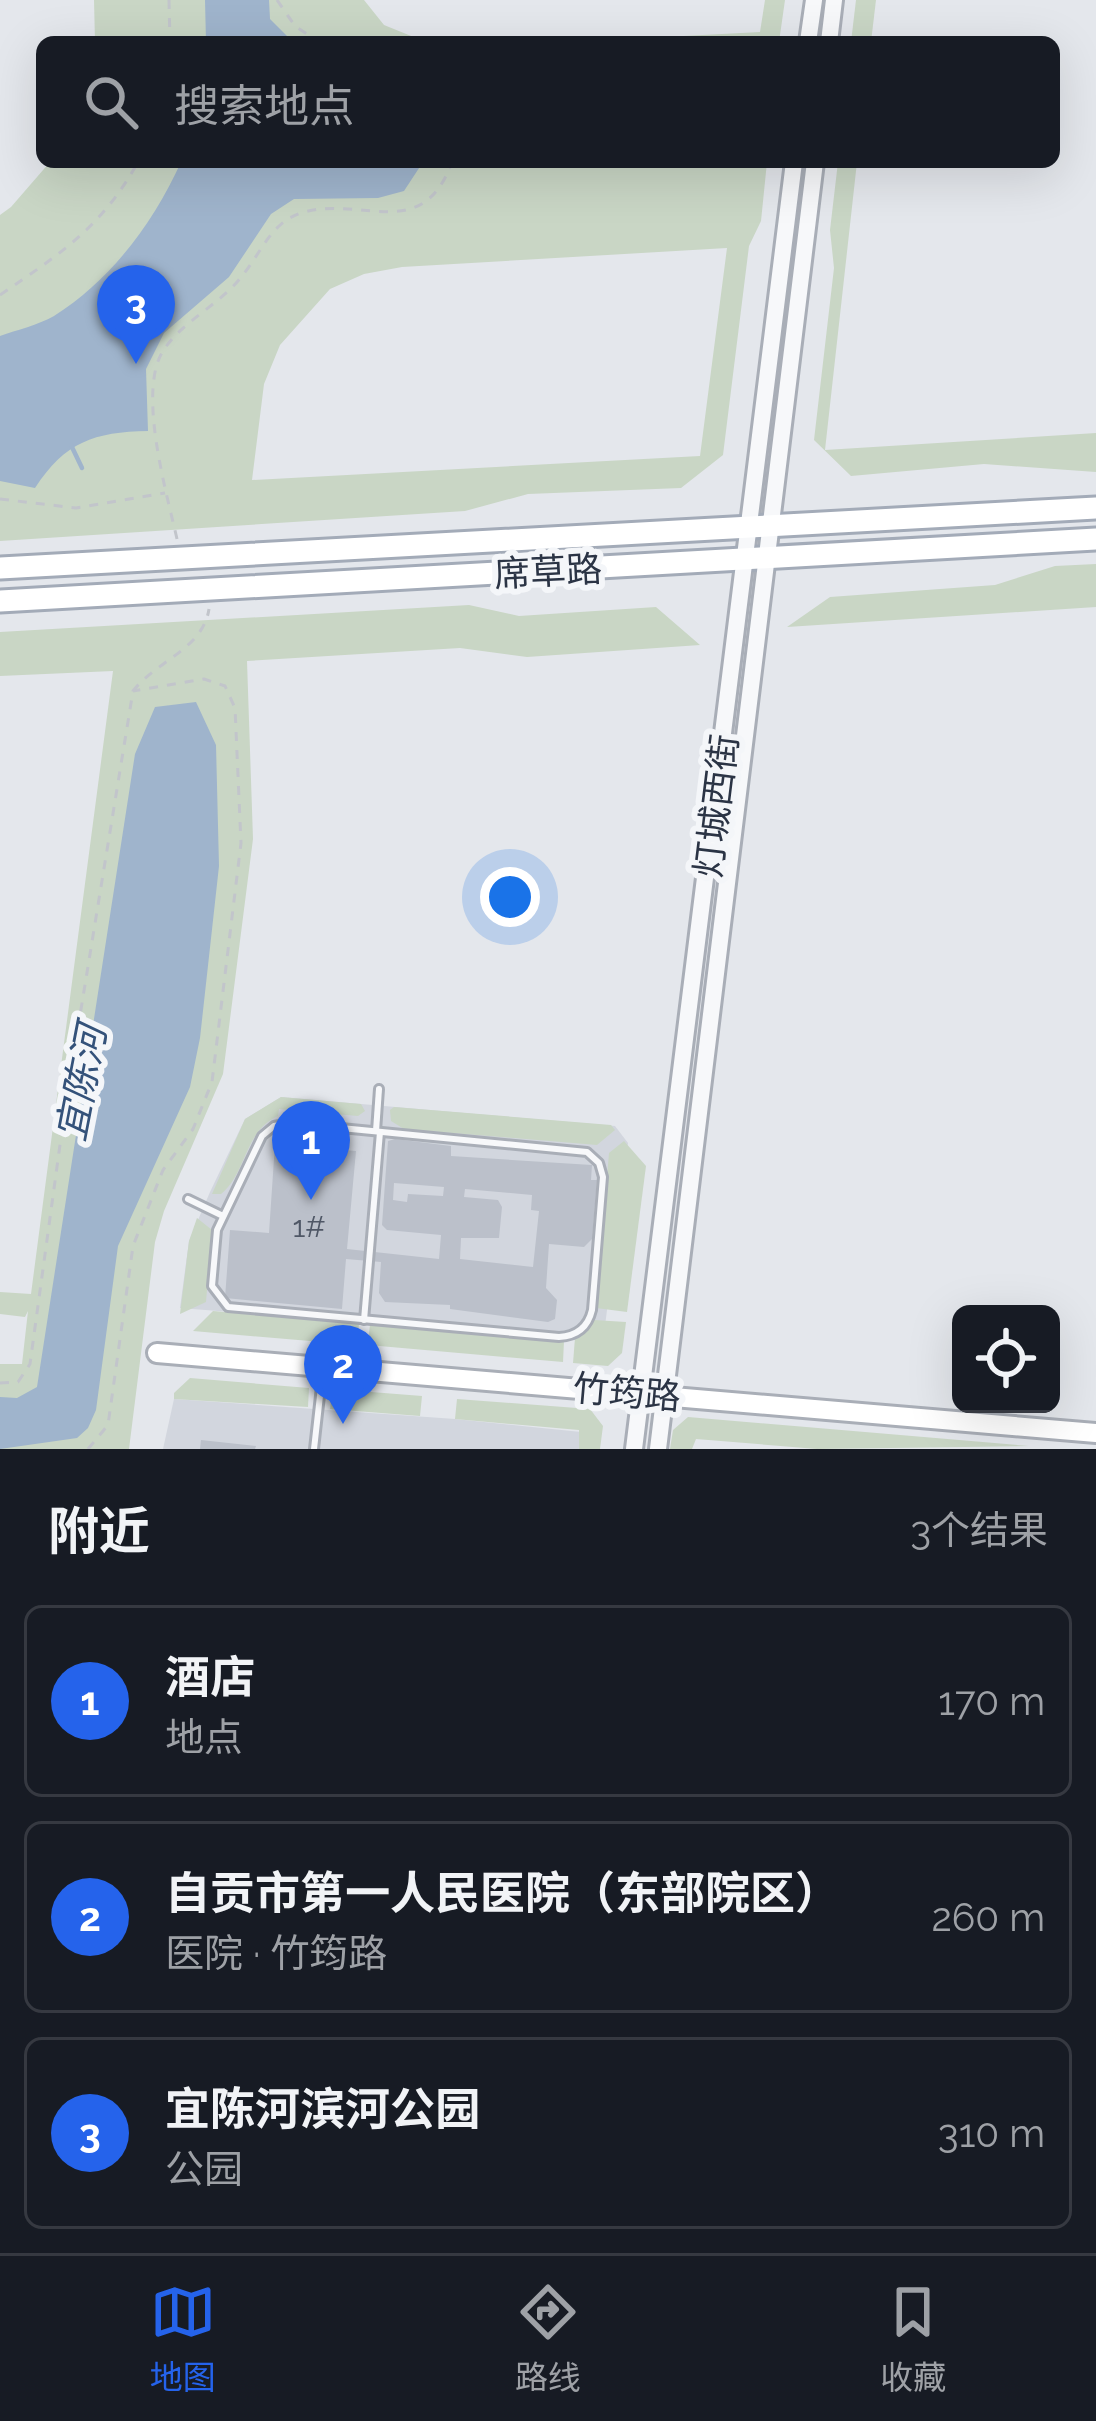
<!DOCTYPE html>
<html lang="zh">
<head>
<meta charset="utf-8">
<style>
  :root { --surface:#171b24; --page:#20242c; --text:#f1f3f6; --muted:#9ea1a6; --line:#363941; --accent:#2563eb }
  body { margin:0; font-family:Raleway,"Noto Sans SC",sans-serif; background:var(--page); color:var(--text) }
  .controls { position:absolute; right:36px; bottom:36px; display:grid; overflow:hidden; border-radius:18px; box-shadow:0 12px 48px #0002 }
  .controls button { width:108px; height:108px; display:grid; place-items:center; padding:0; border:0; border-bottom:3px solid var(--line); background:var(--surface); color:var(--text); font:60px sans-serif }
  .you { position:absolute; left:510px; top:897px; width:42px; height:42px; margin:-30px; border:9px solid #fff; border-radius:50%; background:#1a73e8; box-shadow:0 0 0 18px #1a73e833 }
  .badge { display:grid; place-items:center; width:78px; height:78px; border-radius:50%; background:var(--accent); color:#fff; font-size:39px; font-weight:700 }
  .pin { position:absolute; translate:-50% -99px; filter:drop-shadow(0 3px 6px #0008) }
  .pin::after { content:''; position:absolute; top:63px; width:42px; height:36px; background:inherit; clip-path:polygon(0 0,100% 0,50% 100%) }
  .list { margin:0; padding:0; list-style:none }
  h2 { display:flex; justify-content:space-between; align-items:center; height:156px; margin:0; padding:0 48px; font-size:51px }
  h2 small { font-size:39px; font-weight:400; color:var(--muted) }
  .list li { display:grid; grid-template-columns:78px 1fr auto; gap:36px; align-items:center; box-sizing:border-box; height:192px; margin:0 24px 24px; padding:0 24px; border:3px solid var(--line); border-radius:18px }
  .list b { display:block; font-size:45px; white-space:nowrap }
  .list p { margin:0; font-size:39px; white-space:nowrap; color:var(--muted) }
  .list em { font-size:39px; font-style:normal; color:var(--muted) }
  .icon { flex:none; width:66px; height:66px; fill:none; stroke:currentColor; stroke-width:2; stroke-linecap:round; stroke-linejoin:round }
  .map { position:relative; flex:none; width:1096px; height:1449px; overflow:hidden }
  .search { position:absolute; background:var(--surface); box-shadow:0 12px 48px #0002; left:36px; right:36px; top:36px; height:132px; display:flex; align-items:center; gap:30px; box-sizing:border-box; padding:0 42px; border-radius:18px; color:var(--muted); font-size:45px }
  .sheet { height:804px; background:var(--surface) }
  nav { display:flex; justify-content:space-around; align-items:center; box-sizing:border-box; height:168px; border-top:3px solid var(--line); background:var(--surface); font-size:33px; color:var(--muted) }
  nav a { display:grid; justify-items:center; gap:6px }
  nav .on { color:var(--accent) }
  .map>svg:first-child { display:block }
  .built { fill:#d2d6de }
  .green { fill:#c9d6c5; fill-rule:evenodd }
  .water { fill:#9fb4cc }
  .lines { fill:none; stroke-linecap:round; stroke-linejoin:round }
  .stream { stroke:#9fb4cc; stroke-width:4.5 }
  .building { fill:#bbc0ca; fill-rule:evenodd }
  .service-casing { stroke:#a9aeb7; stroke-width:12 }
  .tertiary-casing { stroke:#a9aeb7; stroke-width:22 }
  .secondary-casing { stroke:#a9aeb7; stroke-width:24 }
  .primary-casing { stroke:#a3abb8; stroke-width:27 }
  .path { stroke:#c2c5cb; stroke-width:3; stroke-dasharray:9 9; stroke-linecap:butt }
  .service { stroke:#f7f8fa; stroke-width:6 }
  .tertiary { stroke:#f7f8fa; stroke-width:16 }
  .secondary { stroke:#fff; stroke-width:18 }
  .primary { stroke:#fff; stroke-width:21 }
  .labels { text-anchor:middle; stroke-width:12; stroke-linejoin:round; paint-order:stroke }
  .number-label { font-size:30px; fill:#4f5766 }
  .street-label { font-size:36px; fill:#2b3445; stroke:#f4f6f9 }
  .water-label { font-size:39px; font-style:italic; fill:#34527a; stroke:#f4f6f9 }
</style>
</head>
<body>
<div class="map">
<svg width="1096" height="1449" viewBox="0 0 1096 1449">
  <rect width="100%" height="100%" fill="#e4e7ec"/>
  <g class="built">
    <path d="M281 1097 615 1126 628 1143 603 1342 180 1308 189 1241 210 1192 245 1119Z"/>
    <path d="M174 1399 455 1419 581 1432 579 1449H163Z"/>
  </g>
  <g class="green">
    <path d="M94 0H364L384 25 426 42H95Z"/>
    <path d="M765 0H785L779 42H568L760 32Z"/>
    <path d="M856 0H876L871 42H851Z"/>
    <path d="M50 162H767L761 221 749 246 723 455 681 488 528 494 465 511 0 541V215L11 207ZM727 248 700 456 252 480 264 384 280 345 330 289 364 274 402 267Z"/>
    <path d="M838 162H857L825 450 1096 433V472L984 464 851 476 814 440 834 268 830 230Z"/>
    <path d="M1096 564V607L787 627 830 597 995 585 1055 566Z"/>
    <path d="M469 605 519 616 656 607 700 645 527 657 460 648 247 661 253 839 223 1074 164 1211 155 1242 129 1449H0V1364H22L28 1311 25 1317 0 1314V1292L31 1294 113 671 0 676V632Z"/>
    <path d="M281 1097 361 1104 365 1111 358 1116 279 1109 278 1116C244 1131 247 1173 221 1194H212L245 1119Z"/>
    <path d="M394 1107 611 1125 615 1130 597 1145 404 1129 391 1121 390 1110Z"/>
    <path d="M624 1141 646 1166 627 1312 596 1308 609 1153Z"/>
    <path d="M197 1218 212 1230 206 1302 180 1314 189 1241Z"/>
    <path d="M213 1311 359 1324 357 1345 193 1331Z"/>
    <path d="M594 1320 626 1322 622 1353 608 1366 573 1363 575 1338Z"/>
    <path d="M370 1324 564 1341 563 1362 368 1345Z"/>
    <path d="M190 1378 309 1388 308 1407 174 1399V1393Z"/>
    <path d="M333 1389 422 1396 420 1416 330 1409Z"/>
    <path d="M457 1399 590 1409 603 1426 600 1449H579V1430L455 1419Z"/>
    <path d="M688 1417 1029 1446 817 1449 696 1439 692 1449H670L673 1430Z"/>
  </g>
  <g class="water">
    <path d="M205 0H269L270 19 293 42H206Z"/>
    <path d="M181 162H423L404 191 378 198 294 199 271 214 229 277 164 333 146 369 148 431C94 432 65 442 35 488L0 481V336C17 330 38 325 54 316 111 280 154 222 181 162Z"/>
    <path d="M196 702 216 745 219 866 200 1038 190 1087 118 1246 96 1410 88 1428 77 1438 0 1449V1397L17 1398 37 1387 135 754 155 707Z"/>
  </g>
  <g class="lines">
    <path class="stream" d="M71 445 82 468"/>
  </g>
  <g class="building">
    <path d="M395 1139 451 1146V1156L592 1165 591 1180H597L592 1239 584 1247 549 1244 546 1288 557 1300 555 1319 548 1322 450 1309V1305L385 1302 379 1293 381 1262 346 1259 342 1309 225 1298 230 1230 269 1233 275 1144 356 1151 347 1249 439 1259 441 1235 387 1230 382 1225 388 1141ZM394 1183 444 1187 443 1196 408 1194 407 1202 393 1200ZM465 1189 532 1195 531 1210 539 1211 533 1267 460 1259 461 1238H499L502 1207 498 1200 464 1197Z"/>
    <path d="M201 1440 256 1446 255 1449H200Z"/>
  </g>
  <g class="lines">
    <defs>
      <g id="service">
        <path d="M290 1123 587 1152 599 1163 603 1177 592 1310C588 1327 577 1336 559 1337L228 1307 212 1286 217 1230 262 1136 274 1126Z"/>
        <path d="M376 1131 379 1089"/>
        <path d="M188 1199 223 1216"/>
        <path d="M364 1320 380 1132"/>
        <path d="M314 1449 323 1369"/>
      </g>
      <g id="tertiary">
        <path d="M808 42 814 0"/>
        <path d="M829 42 834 0"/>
        <path d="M634 1449 794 162"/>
        <path d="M658 1449 815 162"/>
      </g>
      <path id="secondary" d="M157 1353 1096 1433"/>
      <g id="primary">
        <path d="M0 568 1096 508"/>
        <path d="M0 601 1096 539"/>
      </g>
    </defs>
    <use href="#service" class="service-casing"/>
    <use href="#tertiary" class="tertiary-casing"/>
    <use href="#secondary" class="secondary-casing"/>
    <use href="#primary" class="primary-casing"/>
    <g class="path">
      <path d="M169 0 170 42"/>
      <path d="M277 0 295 26 319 42"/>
      <path d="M492 162H507"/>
      <path d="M0 295C60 254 102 227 138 162"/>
      <path d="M0 499 76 508 165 493"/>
      <path d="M177 539C167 494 137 392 163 351 182 321 220 305 242 276 262 252 271 221 304 212 363 196 422 244 452 162"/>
      <path d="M0 1383 18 1382 30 1364 66 1101 133 691C156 661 203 649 209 609"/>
      <path d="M88 1449 108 1425 133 1246 163 1170 193 1129 212 1082 241 843 235 708 225 686 204 679 133 691"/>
    </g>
    <use href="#service" class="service"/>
    <use href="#tertiary" class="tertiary"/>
    <use href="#secondary" class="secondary"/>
    <use href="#primary" class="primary"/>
  </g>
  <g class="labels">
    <g class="number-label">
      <text x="309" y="1237">1#</text>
    </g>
    <g class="street-label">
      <text transform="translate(548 571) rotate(-3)" y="13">席草路</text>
      <text transform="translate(716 806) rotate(-83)" y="13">灯城西街</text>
      <text transform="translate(627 1392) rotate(5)" y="13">竹筠路</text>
    </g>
    <g class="water-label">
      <text transform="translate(81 1083) rotate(-79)" y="14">宜陈河</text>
    </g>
  </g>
</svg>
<div class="controls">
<button><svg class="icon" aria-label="locate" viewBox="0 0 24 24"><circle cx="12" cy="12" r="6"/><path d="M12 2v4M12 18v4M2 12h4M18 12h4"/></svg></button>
</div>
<div class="you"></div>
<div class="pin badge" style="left:311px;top:1200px">1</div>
<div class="pin badge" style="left:343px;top:1424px">2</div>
<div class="pin badge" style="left:136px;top:364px">3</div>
<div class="search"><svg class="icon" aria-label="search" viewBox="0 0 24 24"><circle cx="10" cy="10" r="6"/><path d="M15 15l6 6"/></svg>搜索地点</div>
</div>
<section class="sheet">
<h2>附近<small>3个结果</small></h2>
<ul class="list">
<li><span class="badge">1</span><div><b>酒店</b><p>地点</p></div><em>170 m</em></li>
<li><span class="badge">2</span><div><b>自贡市第一人民医院（东部院区）</b><p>医院 · 竹筠路</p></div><em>260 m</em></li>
<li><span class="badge">3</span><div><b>宜陈河滨河公园</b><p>公园</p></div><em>310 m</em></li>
</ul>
</section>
<nav>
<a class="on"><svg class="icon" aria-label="map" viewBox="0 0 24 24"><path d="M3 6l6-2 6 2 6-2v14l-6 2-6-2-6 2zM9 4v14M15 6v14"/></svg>地图</a>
<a><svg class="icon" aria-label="directions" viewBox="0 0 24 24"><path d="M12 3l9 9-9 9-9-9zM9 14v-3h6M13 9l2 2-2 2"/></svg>路线</a>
<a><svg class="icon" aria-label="saved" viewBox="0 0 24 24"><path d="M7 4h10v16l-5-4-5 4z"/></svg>收藏</a>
</nav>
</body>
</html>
